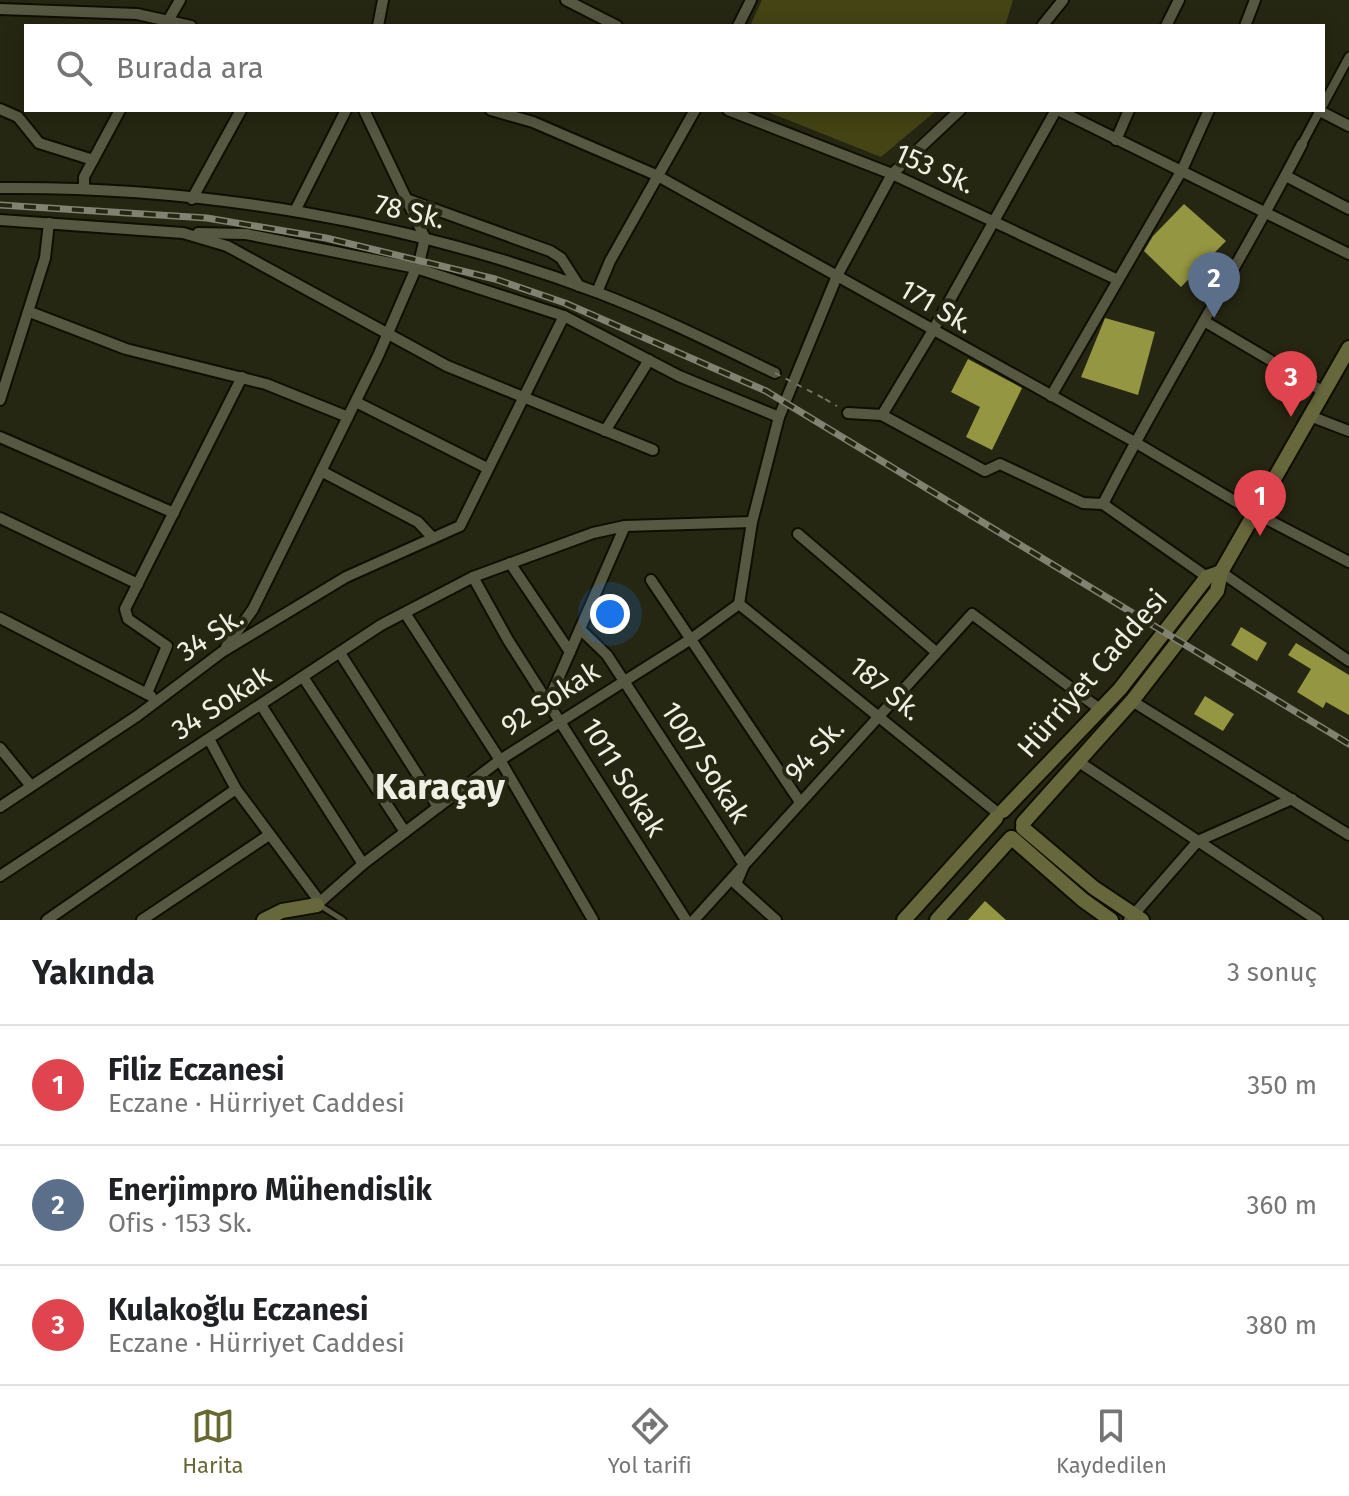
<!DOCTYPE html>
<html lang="tr">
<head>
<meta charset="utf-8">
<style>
  :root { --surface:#fff; --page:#f2f2f2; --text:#202124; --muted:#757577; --line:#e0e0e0; --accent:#676832 }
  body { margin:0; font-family:"Fira Sans",sans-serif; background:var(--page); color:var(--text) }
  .you { position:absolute; left:610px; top:614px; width:28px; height:28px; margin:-20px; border:6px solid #fff; border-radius:50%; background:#1a73e8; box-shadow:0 0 0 12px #1a73e833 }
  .badge { display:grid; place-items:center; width:52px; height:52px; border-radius:50%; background:var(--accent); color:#fff; font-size:26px; font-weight:700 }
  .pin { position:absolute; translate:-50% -66px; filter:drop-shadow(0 2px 4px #0008) }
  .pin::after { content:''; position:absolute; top:42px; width:28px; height:24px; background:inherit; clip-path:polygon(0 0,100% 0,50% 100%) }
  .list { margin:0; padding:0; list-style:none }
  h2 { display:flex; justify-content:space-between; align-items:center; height:104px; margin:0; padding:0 32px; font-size:34px }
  h2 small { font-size:26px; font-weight:400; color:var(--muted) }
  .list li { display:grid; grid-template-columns:52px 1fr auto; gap:24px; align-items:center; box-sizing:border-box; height:120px; padding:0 32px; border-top:2px solid var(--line) }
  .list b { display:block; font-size:30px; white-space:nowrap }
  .list p { margin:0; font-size:26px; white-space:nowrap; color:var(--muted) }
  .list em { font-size:26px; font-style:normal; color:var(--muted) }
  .icon { flex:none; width:44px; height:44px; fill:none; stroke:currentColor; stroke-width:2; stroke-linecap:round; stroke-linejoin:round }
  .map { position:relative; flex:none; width:1349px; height:920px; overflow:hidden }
  .search { position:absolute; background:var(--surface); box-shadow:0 4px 20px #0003; left:24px; right:24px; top:24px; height:88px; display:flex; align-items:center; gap:20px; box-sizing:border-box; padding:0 28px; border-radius:0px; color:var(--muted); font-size:30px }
  .sheet { height:464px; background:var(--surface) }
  nav { display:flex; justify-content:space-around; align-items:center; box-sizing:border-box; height:112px; border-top:2px solid var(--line); background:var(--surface); font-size:22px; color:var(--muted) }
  nav a { display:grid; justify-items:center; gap:4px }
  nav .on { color:var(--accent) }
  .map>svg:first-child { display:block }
  .green { fill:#444415 }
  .building { fill:#959641 }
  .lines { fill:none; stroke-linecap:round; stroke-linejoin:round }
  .service-casing { stroke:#0f0f01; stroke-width:9 }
  .pedestrian-casing { stroke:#0f0f01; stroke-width:12 }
  .minor-casing { stroke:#0f0f01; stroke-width:14 }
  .secondary-casing { stroke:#0f0f01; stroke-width:18 }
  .path { stroke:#757664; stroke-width:2; stroke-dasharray:6 6; stroke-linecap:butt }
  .service { stroke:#575842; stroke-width:5 }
  .pedestrian { stroke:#575842; stroke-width:8 }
  .minor { stroke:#575842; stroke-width:10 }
  .secondary { stroke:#66673b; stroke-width:14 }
  .rail-casing { stroke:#818271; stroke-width:7 }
  .rail { stroke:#262712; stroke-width:4; stroke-dasharray:12; stroke-linecap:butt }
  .path-bridge { stroke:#757664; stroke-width:2; stroke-dasharray:6 6; stroke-linecap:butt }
  .labels { text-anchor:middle; stroke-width:8; stroke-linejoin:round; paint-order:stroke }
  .street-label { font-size:28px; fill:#eff0e3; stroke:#262712 }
  .district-label { font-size:36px; font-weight:bold; fill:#eff0e3; stroke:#262712 }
</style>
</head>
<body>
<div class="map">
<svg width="1349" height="920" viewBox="0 0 1349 920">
  <rect width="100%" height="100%" fill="#262712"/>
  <g class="green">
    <path d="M762 0H1013L1005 26H750Z"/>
    <path d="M763 110H937L881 157Z"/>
  </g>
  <g class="building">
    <path d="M1184 204 1226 241 1181 287 1144 251 1153 236Z"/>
    <path d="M1105 318 1155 332 1138 395 1081 377Z"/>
    <path d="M968 359 1022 388 992 450 966 437 980 407 951 392Z"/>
    <path d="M1241 627 1267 643 1257 661 1231 645Z"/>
    <path d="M1296 643 1349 675V715L1326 702 1323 708 1297 692 1311 669 1288 655Z"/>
    <path d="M1205 696 1234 714 1223 731 1194 714Z"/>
    <path d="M985 901 1006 920H968Z"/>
  </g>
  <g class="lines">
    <defs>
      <path id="service" d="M324 908 343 920"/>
      <g id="pedestrian">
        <path d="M1323 105 1349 57"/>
        <path d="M1302 144 1320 110"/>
      </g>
      <g id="minor">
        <path d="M566 0 617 26"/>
        <path d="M0 9 137 14 191 26"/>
        <path d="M165 26 180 0"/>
        <path d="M378 26 383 0"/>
        <path d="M738 26 751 0"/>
        <path d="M1042 26 1063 0"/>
        <path d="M1166 26 1179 0"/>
        <path d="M1245 26 1255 0"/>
        <path d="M0 109 18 117 39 143 93 160"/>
        <path d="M491 110 533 122 656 175 1133 441 1255 513 1349 562"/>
        <path d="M728 110 892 174 1118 280"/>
        <path d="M1058 110 1349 254"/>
        <path d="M1320 111 1349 126"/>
        <path d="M1116 140 1129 110"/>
        <path d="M1286 176 1349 209"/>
        <path d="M84 187V177L120 110"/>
        <path d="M0 188C202 186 409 221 599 293 659 316 717 345 775 373"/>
        <path d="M192 199 241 110"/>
        <path d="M406 199 550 251 561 258 579 286"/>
        <path d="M295 211 346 110"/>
        <path d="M0 220 183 233 227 246 447 366 653 450"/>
        <path d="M198 233 246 234 416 268 564 316 679 376 779 417"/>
        <path d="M597 292 610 261 695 110"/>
        <path d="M30 312 126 349 266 384 348 417"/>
        <path d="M1204 321 1324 392"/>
        <path d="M1051 396 1182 170 1209 110"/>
        <path d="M0 400 45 258 49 223"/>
        <path d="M356 402 487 468"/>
        <path d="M848 413 882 415 985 471 1000 464 1083 503 1103 504 1207 577"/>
        <path d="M882 415 932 332 1056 110"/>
        <path d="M1310 416 1349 431"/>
        <path d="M605 431 649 360"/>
        <path d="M0 437 174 513"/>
        <path d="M321 471 418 522 433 538"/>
        <path d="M1103 504C1165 382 1239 266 1302 144"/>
        <path d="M0 518 138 584"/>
        <path d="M798 534 936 652"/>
        <path d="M510 563 570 652"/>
        <path d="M1221 572 1349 661"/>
        <path d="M473 577 508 640 686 920"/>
        <path d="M651 580 800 802"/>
        <path d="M739 604 752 522 779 417 837 276 892 174 960 110"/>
        <path d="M739 604 999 814"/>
        <path d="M405 613 500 760 593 920"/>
        <path d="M0 618 151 696"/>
        <path d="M580 629 607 655 744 865 736 884 776 920"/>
        <path d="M226 647 253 609 378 356 420 259 425 238 364 110"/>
        <path d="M340 653 438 807"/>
        <path d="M303 677 405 832"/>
        <path d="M147 693 167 646 128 619 125 609 242 377"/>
        <path d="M1132 701 1349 835"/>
        <path d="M548 702 625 526"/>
        <path d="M261 705 363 864"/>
        <path d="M209 739 236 789 320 902 363 864 500 760 691 639 739 604"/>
        <path d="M0 748 31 786"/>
        <path d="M1079 762 1317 920"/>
        <path d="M0 807 137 716 222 652 346 577 460 526 564 316"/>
        <path d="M0 876 381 625 473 577 593 533 625 526 752 522"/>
        <path d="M47 920 236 789"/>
        <path d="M142 920 269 835"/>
        <path d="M694 920 972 614 1101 710"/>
        <path d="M1129 920 1198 841 1292 799"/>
      </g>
      <g id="secondary">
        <path d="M1003 811 1120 689 1207 577 1221 572"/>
        <path d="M1023 823 1132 701 1217 591 1221 572 1349 348"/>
        <path d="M1023 828 1094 888 1142 920"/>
        <path d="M1012 838 1083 900 1111 920"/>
        <path d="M264 920 282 911 317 905"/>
        <path d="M904 920 996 818"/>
        <path d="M937 920 1011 838"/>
      </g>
    </defs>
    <use href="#service" class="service-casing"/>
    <use href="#pedestrian" class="pedestrian-casing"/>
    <use href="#minor" class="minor-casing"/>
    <use href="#secondary" class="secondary-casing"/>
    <path class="path" d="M825 399 837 406"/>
    <use href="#service" class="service"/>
    <use href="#pedestrian" class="pedestrian"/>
    <use href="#minor" class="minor"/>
    <use href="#secondary" class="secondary"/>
    <defs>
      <path id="rail" d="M0 205 207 218 326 238 495 279 565 303 766 391 1349 744"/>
    </defs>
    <use href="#rail" class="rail-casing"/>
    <use href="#rail" class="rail"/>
    <path class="path-bridge" d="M775 373 825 399"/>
  </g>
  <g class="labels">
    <g class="street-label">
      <text transform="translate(935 168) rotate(24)" y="10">153 Sk.</text>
      <text transform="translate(410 211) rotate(13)" y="10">78 Sk.</text>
      <text transform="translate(937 306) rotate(30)" y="10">171 Sk.</text>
      <text transform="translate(210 634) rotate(-34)" y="10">34 Sk.</text>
      <text transform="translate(1092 673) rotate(-49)" y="10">Hürriyet Caddesi</text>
      <text transform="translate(886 688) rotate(39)" y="10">187 Sk.</text>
      <text transform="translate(550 698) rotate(-33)" y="10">92 Sokak</text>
      <text transform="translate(221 702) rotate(-33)" y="10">34 Sokak</text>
      <text transform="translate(814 750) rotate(-48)" y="10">94 Sk.</text>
      <text transform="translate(706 762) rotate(57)" y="10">1007 Sokak</text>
      <text transform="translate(624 777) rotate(58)" y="10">1011 Sokak</text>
    </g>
    <g class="district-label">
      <text x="440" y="799">Karaçay</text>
    </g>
  </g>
</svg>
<div class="you"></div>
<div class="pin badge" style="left:1260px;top:536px;background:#e0444e">1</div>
<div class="pin badge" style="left:1214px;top:318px;background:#5c6f8a">2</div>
<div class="pin badge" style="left:1291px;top:417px;background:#e0444e">3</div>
<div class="search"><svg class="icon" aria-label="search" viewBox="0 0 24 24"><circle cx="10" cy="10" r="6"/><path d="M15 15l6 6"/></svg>Burada ara</div>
</div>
<section class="sheet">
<h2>Yakında<small>3 sonuç</small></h2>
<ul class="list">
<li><span class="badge" style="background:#e0444e">1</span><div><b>Filiz Eczanesi</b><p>Eczane · Hürriyet Caddesi</p></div><em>350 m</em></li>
<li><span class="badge" style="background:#5c6f8a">2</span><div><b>Enerjimpro Mühendislik</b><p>Ofis · 153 Sk.</p></div><em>360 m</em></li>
<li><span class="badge" style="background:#e0444e">3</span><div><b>Kulakoğlu Eczanesi</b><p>Eczane · Hürriyet Caddesi</p></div><em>380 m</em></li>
</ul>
</section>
<nav>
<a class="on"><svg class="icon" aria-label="map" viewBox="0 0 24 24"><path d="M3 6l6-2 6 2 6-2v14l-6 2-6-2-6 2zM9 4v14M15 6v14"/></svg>Harita</a>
<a><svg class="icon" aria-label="directions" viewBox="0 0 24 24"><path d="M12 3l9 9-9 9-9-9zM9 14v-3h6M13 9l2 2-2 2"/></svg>Yol tarifi</a>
<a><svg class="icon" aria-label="saved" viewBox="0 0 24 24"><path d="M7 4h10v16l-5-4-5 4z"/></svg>Kaydedilen</a>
</nav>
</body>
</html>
